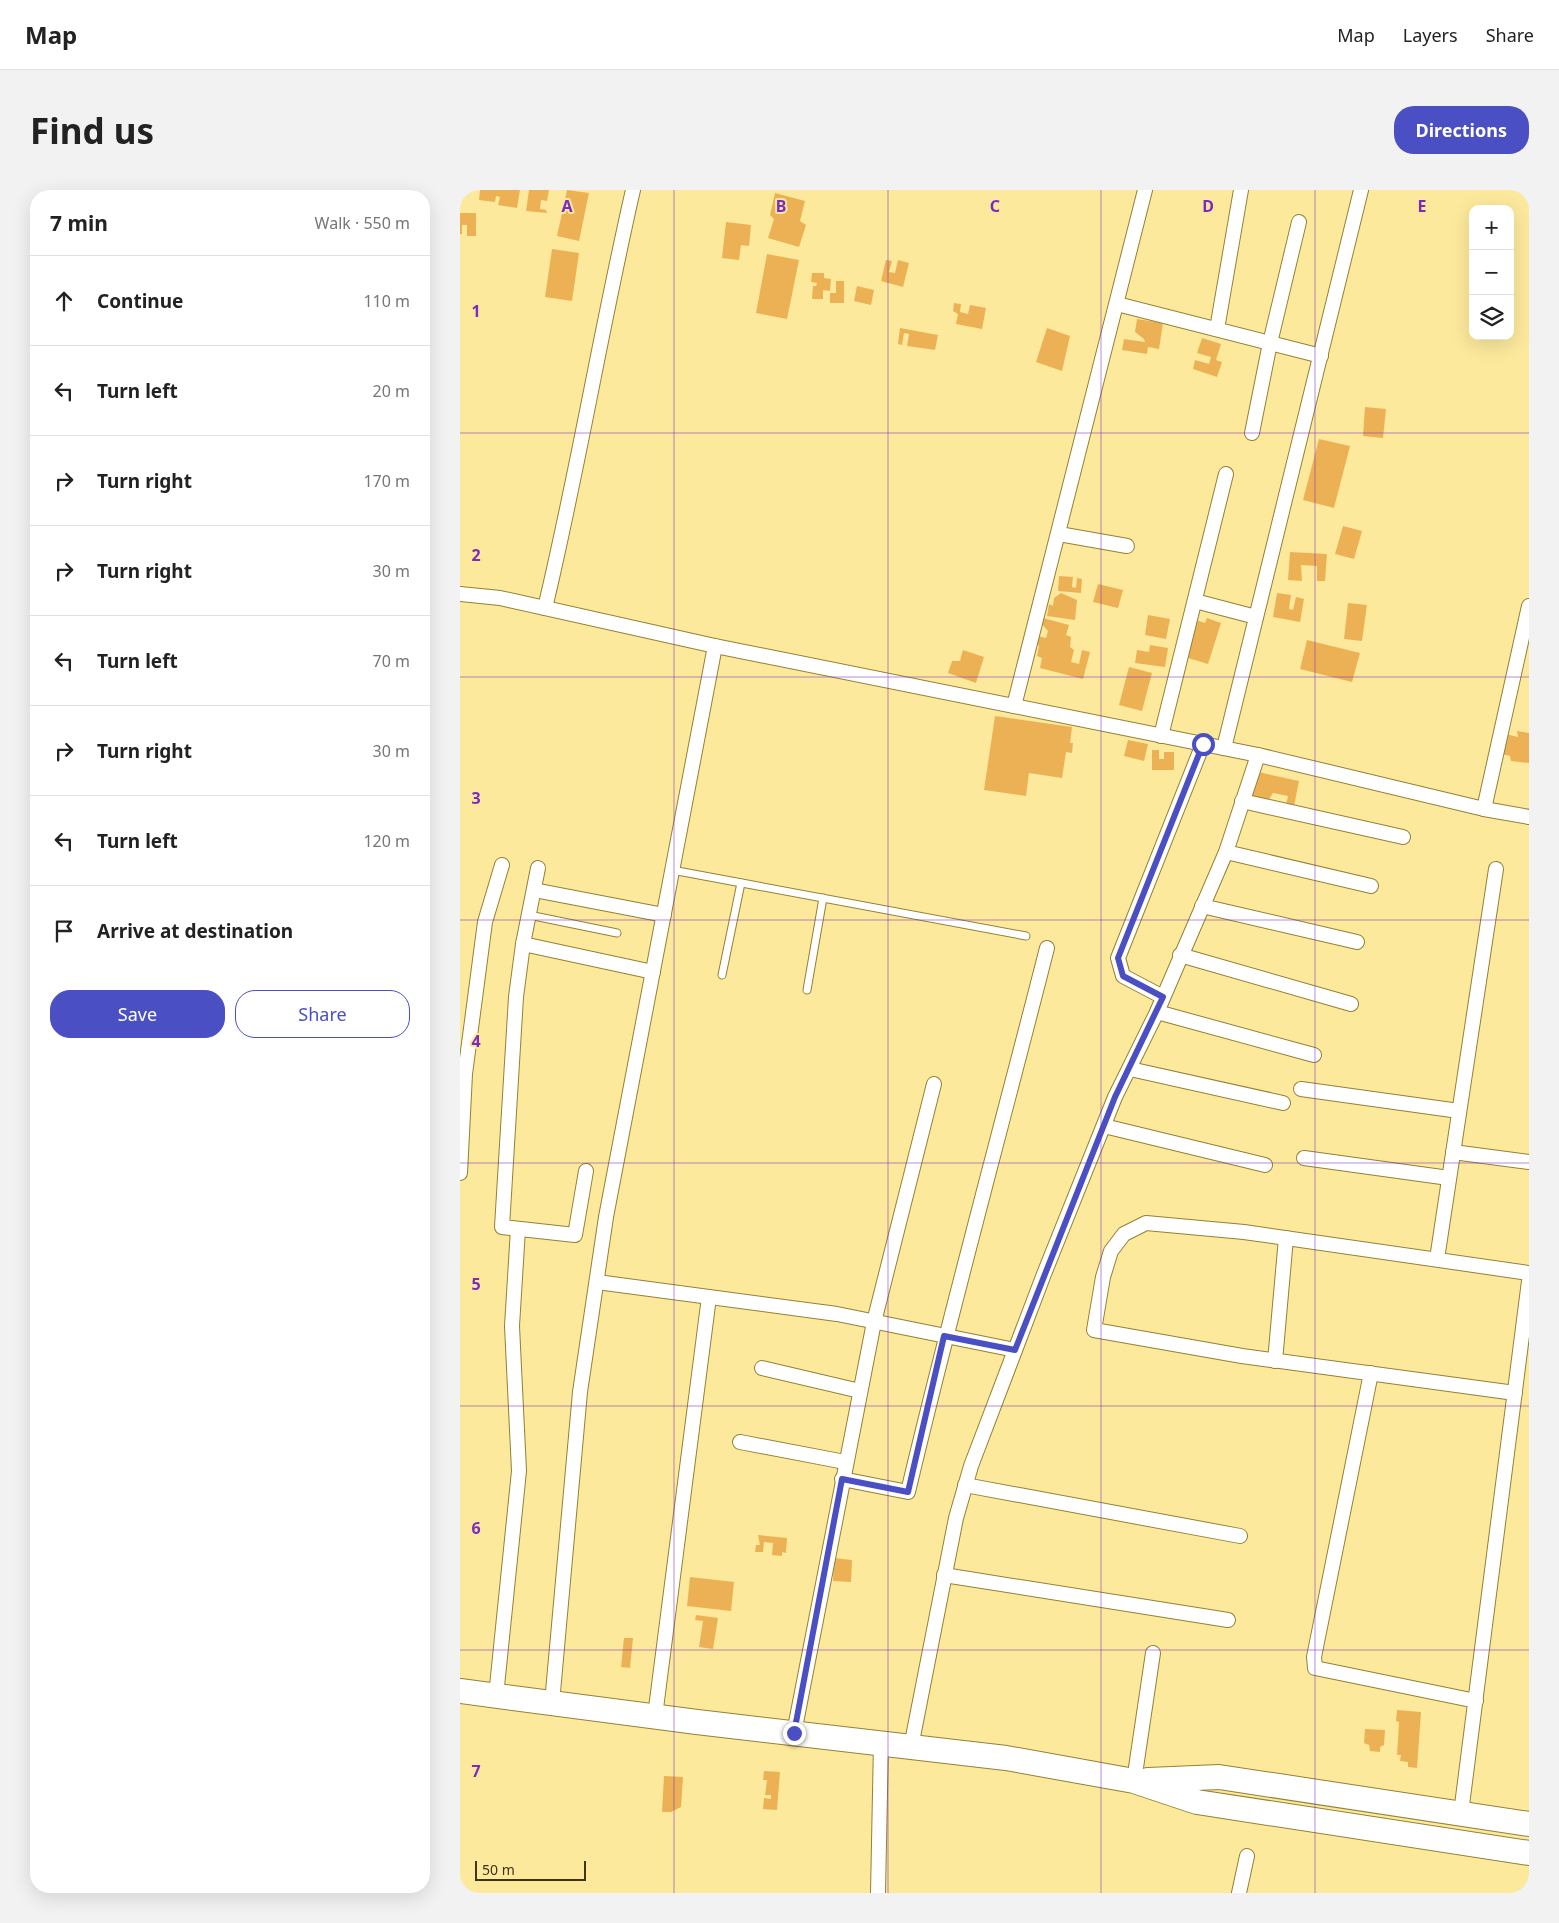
<!DOCTYPE html>
<html lang="en">
<head>
<meta charset="utf-8">
<style>
  :root { --surface:#fff; --page:#f2f2f2; --text:#222; --muted:#767676; --line:#e0e0e0; --accent:#4a4fc4 }
  body { margin:0; font-family:"Noto Sans",sans-serif; background:var(--page); color:var(--text) }
  .controls { position:absolute; right:15px; top:15px; display:grid; overflow:hidden; border-radius:10px; box-shadow:0 5px 20px #0002 }
  .controls button { width:45px; height:45px; display:grid; place-items:center; padding:0; border:0; border-bottom:1px solid var(--line); background:var(--surface); color:var(--text); font:25px sans-serif }
  .scale { position:absolute; left:15px; bottom:12px; width:111px; box-sizing:border-box; padding-left:5px; border:2px solid #3d3515; border-top:0; font-size:14px; line-height:18px; white-space:nowrap; color:#3d3515; -webkit-text-stroke:4px #fce99c; paint-order:stroke }
  .stop { position:absolute; width:15px; height:15px; margin:-11px; border:4px solid #4a4fc4; border-radius:50%; background:#fff }
  .stop.end { background:#4a4fc4; border-color:#fff; box-shadow:0 1px 5px #0008 }
  .list { margin:0; padding:0; list-style:none }
  h2 { display:flex; justify-content:space-between; align-items:center; height:65px; margin:0; padding:0 20px; font-size:21px }
  h2 small { font-size:16px; font-weight:400; color:var(--muted) }
  .list li { display:grid; grid-template-columns:32px 1fr auto; gap:15px; align-items:center; box-sizing:border-box; height:90px; padding:0 20px; border-top:1px solid var(--line) }
  .list b { display:block; font-size:19px; white-space:nowrap }
  .list em { font-size:16px; font-style:normal; color:var(--muted) }
  .actions { display:flex; gap:10px; padding:15px 20px }
  .actions a { flex:1; padding:11px 0; border:1px solid var(--accent); border-radius:20px; text-align:center; font-size:18px; color:var(--accent) }
  .actions .main { background:var(--accent); color:#fff }
  .icon { flex:none; width:28px; height:28px; fill:none; stroke:currentColor; stroke-width:2; stroke-linecap:round; stroke-linejoin:round }
  .map { position:relative; flex:none; width:1069px; height:1703px; overflow:hidden; border-radius:20px }
  header { display:flex; align-items:center; gap:30px; box-sizing:border-box; height:70px; padding:0 25px; background:var(--surface); border-bottom:1px solid var(--line) }
  header strong { font-size:24px }
  nav { display:flex; gap:28px; margin-inline-start:auto; font-size:18px }
  .intro { display:flex; align-items:center; justify-content:space-between; box-sizing:border-box; height:120px; padding:0 30px }
  h1 { margin:0; font-size:35px }
  .button { padding:12px 22px; border-radius:20px; background:var(--accent); color:#fff; font-size:18px; font-weight:700 }
  main { display:flex; gap:30px; padding:0 30px }
  aside { flex:1; background:var(--surface); border-radius:20px; box-shadow:0 5px 20px #0002 }
  .map>svg:first-child { display:block }
  .building { fill:#edb155 }
  .lines { fill:none; stroke-linecap:round; stroke-linejoin:round }
  .service-casing { stroke:#938135; stroke-width:9 }
  .minor-casing { stroke:#938135; stroke-width:16 }
  .trunk-casing { stroke:#938135; stroke-width:26 }
  .service { stroke:#fff; stroke-width:7 }
  .minor { stroke:#fff; stroke-width:14 }
  .trunk { stroke:#fff; stroke-width:24 }
  .route { stroke:#4a4fc4; stroke-width:6 }
  .grid { fill:none; stroke:#7b2cbf; stroke-width:1; stroke-opacity:0.55 }
  .grid-label { font-size:16px; text-anchor:middle; font-weight:bold; fill:#7b2cbf; stroke:#fce99c; stroke-width:4; stroke-linejoin:round; paint-order:stroke }
</style>
</head>
<body>
<header>
<strong>Map</strong>
<nav><a>Map</a><a>Layers</a><a>Share</a></nav>
</header>
<div class="intro"><h1>Find us</h1><a class="button">Directions</a></div>
<main>
<aside>
<h2>7 min<small>Walk · 550 m</small></h2>
<ul class="list">
<li><svg class="icon" aria-label="ahead" viewBox="0 0 24 24"><path d="M12 20V5M6 11l6-6 6 6"/></svg><div><b>Continue</b></div><em>110 m</em></li>
<li><svg class="icon" aria-label="left" viewBox="0 0 24 24"><path d="M17 20v-9H6M10 6l-5 5 5 5"/></svg><div><b>Turn left</b></div><em>20 m</em></li>
<li><svg class="icon" aria-label="right" viewBox="0 0 24 24"><path d="M7 20v-9h11M14 6l5 5-5 5"/></svg><div><b>Turn right</b></div><em>170 m</em></li>
<li><svg class="icon" aria-label="right" viewBox="0 0 24 24"><path d="M7 20v-9h11M14 6l5 5-5 5"/></svg><div><b>Turn right</b></div><em>30 m</em></li>
<li><svg class="icon" aria-label="left" viewBox="0 0 24 24"><path d="M17 20v-9H6M10 6l-5 5 5 5"/></svg><div><b>Turn left</b></div><em>70 m</em></li>
<li><svg class="icon" aria-label="right" viewBox="0 0 24 24"><path d="M7 20v-9h11M14 6l5 5-5 5"/></svg><div><b>Turn right</b></div><em>30 m</em></li>
<li><svg class="icon" aria-label="left" viewBox="0 0 24 24"><path d="M17 20v-9H6M10 6l-5 5 5 5"/></svg><div><b>Turn left</b></div><em>120 m</em></li>
<li><svg class="icon" aria-label="arrive" viewBox="0 0 24 24"><path d="M6 21V4h12l-3 4 3 4H6"/></svg><div><b>Arrive at destination</b></div></li>
</ul>
<div class="actions"><a class="main">Save</a><a>Share</a></div>
</aside>
<div class="map">
<svg width="1069" height="1703" viewBox="0 0 1069 1703">
  <rect width="100%" height="100%" fill="#fce99c"/>
  <g class="building">
    <path d="M20 0H60L57 18 38 15 40 7 36 6 35 12 19 10Z"/>
    <path d="M69 0H89L87 11 81 10 80 19 86 20 87 23 66 21Z"/>
    <path d="M107 0 129 3 119 51 97 46Z"/>
    <path d="M315 3 345 11 340 31 346 35 339 57 308 48 314 29 310 25Z"/>
    <path d="M0 23H16V46H7V35H2V44H0Z"/>
    <path d="M266 32 291 35 289 56 281 55 279 70 262 68Z"/>
    <path d="M92 59 119 63 112 111 85 107Z"/>
    <path d="M307 64 339 70 327 129 296 123Z"/>
    <path d="M426 70 432 71 429 82 435 83 438 70 449 73 443 97 421 91Z"/>
    <path d="M352 83H364V88L371 89 370 101 363 100V109H352L353 96H356L357 93 351 92Z"/>
    <path d="M376 91H384V113H370V103H376Z"/>
    <path d="M397 96 414 100 411 115 394 111Z"/>
    <path d="M494 113 501 114 500 122 508 124 510 115 526 118 522 139 496 134 498 124 493 121Z"/>
    <path d="M677 129 703 133 699 159 688 157 687 164 662 160 664 149 685 152 684 149 675 142Z"/>
    <path d="M440 138 478 145 475 160 447 156 449 144 444 143 442 155 438 154Z"/>
    <path d="M587 138 610 146 602 181 576 172Z"/>
    <path d="M742 148 761 154 756 170 762 172 757 187 733 179 735 170 749 174 751 167 737 163Z"/>
    <path d="M905 217 926 219 923 248 903 246Z"/>
    <path d="M859 249 890 256 874 318 843 310Z"/>
    <path d="M883 336 902 341 894 369 875 364Z"/>
    <path d="M830 362 867 364 865 391H857V376L841 375 842 391 828 390Z"/>
    <path d="M599 386 613 387 612 397 616 398 617 388 622 389 621 403 598 401Z"/>
    <path d="M638 394 663 400 658 418 633 412Z"/>
    <path d="M601 403 617 410 615 430 587 426 589 414 593 416 594 408Z"/>
    <path d="M817 403 831 405 829 419 833 420 836 407 844 409 840 432 813 427Z"/>
    <path d="M888 413 907 415 902 451 884 449Z"/>
    <path d="M688 425 710 429 706 449 685 445Z"/>
    <path d="M583 428 609 435 606 445 611 447 610 457 614 460 611 472 619 474 622 460 630 462 623 489 580 478 582 468 577 466 579 456 575 453 578 446 586 448 588 441 581 433Z"/>
    <path d="M747 428 761 433 748 474 725 467 736 430 745 433Z"/>
    <path d="M847 450 900 463 892 492 840 479Z"/>
    <path d="M690 455 708 458 705 477 675 473 677 460 689 462Z"/>
    <path d="M503 460 524 467 516 493 488 483 492 471H500Z"/>
    <path d="M669 477 692 483 682 521 659 515Z"/>
    <path d="M535 526 612 537 610 553H613L612 563 606 562 602 588 569 583 566 606 524 600Z"/>
    <path d="M1057 541 1069 543V573L1051 571 1050 566 1042 564 1046 544 1058 547Z"/>
    <path d="M668 550 688 554 684 571 664 566Z"/>
    <path d="M692 560H699V569H704V562H714V580H692Z"/>
    <path d="M798 582 839 591 833 621 825 619 828 606 813 603 808 611 792 608Z"/>
    <path d="M298 1345 327 1348 326 1363 322 1362V1366L312 1365 313 1353 304 1352 303 1362H295L296 1355H300Z"/>
    <path d="M374 1368 392 1370 391 1392 373 1391Z"/>
    <path d="M230 1387 274 1392 271 1421 227 1416Z"/>
    <path d="M236 1425 258 1428 253 1459 239 1457 243 1431 235 1430Z"/>
    <path d="M164 1448H173L170 1478 161 1477Z"/>
    <path d="M937 1520 961 1522 957 1578 948 1577V1572L940 1571 941 1565H937L939 1532 936 1531Z"/>
    <path d="M905 1539 925 1540 924 1555 920 1557V1562L910 1561 909 1555 904 1553Z"/>
    <path d="M304 1581 320 1582 317 1620 303 1619 304 1608 311 1609V1605H305L307 1590H303Z"/>
    <path d="M204 1586 223 1587 221 1617 211 1622H202Z"/>
  </g>
  <g class="lines">
    <defs>
      <g id="service">
        <path d="M212 680 566 746"/>
        <path d="M69 725 157 743"/>
        <path d="M262 785 281 693"/>
        <path d="M347 800 363 708"/>
      </g>
      <g id="minor">
        <path d="M657 114 861 166"/>
        <path d="M757 139 781 0"/>
        <path d="M792 243 810 153 839 32"/>
        <path d="M599 344 667 356"/>
        <path d="M0 404 40 408 255 456 798 565 1024 619 1069 627"/>
        <path d="M735 411 796 427"/>
        <path d="M85 418C118 280 141 139 173 0"/>
        <path d="M554 516 685 0"/>
        <path d="M701 546 766 284"/>
        <path d="M764 558 901 0"/>
        <path d="M782 611 943 647"/>
        <path d="M1024 619 1069 416"/>
        <path d="M766 662 911 696"/>
        <path d="M74 700 204 725"/>
        <path d="M742 716 897 752"/>
        <path d="M63 754 78 678"/>
        <path d="M720 765 891 814"/>
        <path d="M703 807 663 786 658 768 743 554"/>
        <path d="M697 822 854 865"/>
        <path d="M670 879 823 913"/>
        <path d="M841 899 999 921"/>
        <path d="M644 936 805 975"/>
        <path d="M993 962 1069 972"/>
        <path d="M844 968 989 988"/>
        <path d="M126 981 115 1045 42 1037 56 807 63 754 193 782"/>
        <path d="M0 983 5 884 25 732 42 675"/>
        <path d="M977 1069 1036 679"/>
        <path d="M137 1092 377 1124 555 1160"/>
        <path d="M815 1171 826 1048"/>
        <path d="M302 1178 400 1201"/>
        <path d="M911 1183 854 1467 855 1478 1016 1511"/>
        <path d="M1055 1203 782 1166 634 1140 643 1087 651 1061 664 1044 686 1033 784 1042 1069 1083"/>
        <path d="M280 1252 385 1272"/>
        <path d="M382 1289 448 1302C491 1120 541 939 587 758"/>
        <path d="M505 1295 780 1346"/>
        <path d="M484 1385 768 1430"/>
        <path d="M36 1506 59 1281 52 1136 58 1039"/>
        <path d="M92 1513 120 1202 146 1027 255 456"/>
        <path d="M195 1526 249 1107"/>
        <path d="M334 1543 414 1132 474 894"/>
        <path d="M451 1557 496 1328 511 1276 584 1084 655 907 697 822 766 662 798 565"/>
        <path d="M674 1591 693 1463"/>
        <path d="M1001 1623 1069 1091"/>
        <path d="M418 1703 421 1553"/>
        <path d="M779 1703 787 1666"/>
      </g>
      <g id="trunk">
        <path d="M0 1501 237 1532 546 1568 674 1591 737 1612 1069 1663"/>
        <path d="M688 1590 759 1587 1069 1634"/>
      </g>
    </defs>
    <use href="#service" class="service-casing"/>
    <use href="#minor" class="minor-casing"/>
    <use href="#trunk" class="trunk-casing"/>
    <use href="#service" class="service"/>
    <use href="#minor" class="minor"/>
    <use href="#trunk" class="trunk"/>
  </g>
  <g class="lines">
    <path class="route" d="M334 1543 382 1289 448 1302 484 1146 555 1160 655 907 703 807 663 786 658 768 743 554"/>
  </g>
  <path class="grid" d="M214 0V1703M428 0V1703M641 0V1703M855 0V1703M0 243H1069M0 487H1069M0 730H1069M0 973H1069M0 1216H1069M0 1460H1069"/>
  <g class="grid-label">
    <text x="107" y="22">A</text>
    <text x="321" y="22">B</text>
    <text x="535" y="22">C</text>
    <text x="748" y="22">D</text>
    <text x="962" y="22">E</text>
    <text x="16" y="127">1</text>
    <text x="16" y="371">2</text>
    <text x="16" y="614">3</text>
    <text x="16" y="857">4</text>
    <text x="16" y="1100">5</text>
    <text x="16" y="1344">6</text>
    <text x="16" y="1587">7</text>
  </g>
</svg>
<div class="controls">
<button>+</button>
<button>−</button>
<button><svg class="icon" aria-label="layers" viewBox="0 0 24 24"><path d="M12 4l9 5-9 5-9-5zM3 14l9 5 9-5"/></svg></button>
</div>
<div class="scale">50 m</div>
<div class="stop" style="left:743px;top:554px"></div>
<div class="stop end" style="left:334px;top:1543px"></div>
</div>
</main>
</body>
</html>
